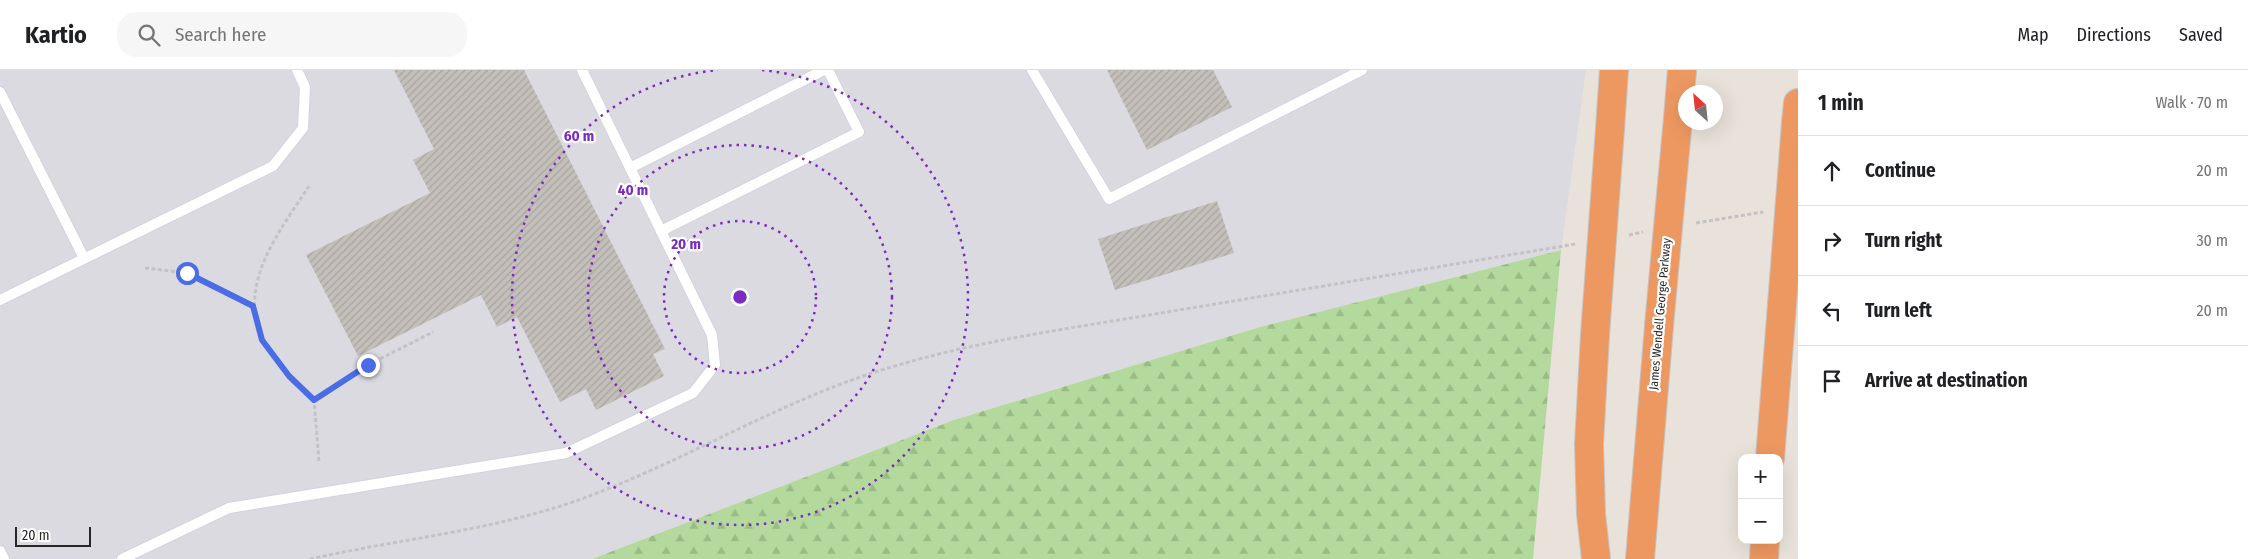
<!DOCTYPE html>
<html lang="en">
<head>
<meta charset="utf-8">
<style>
  :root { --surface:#fff; --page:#f6f6f6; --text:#202124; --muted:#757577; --line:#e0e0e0 }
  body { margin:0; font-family:"Fira Sans Condensed",sans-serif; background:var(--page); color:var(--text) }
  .controls { position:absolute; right:15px; bottom:15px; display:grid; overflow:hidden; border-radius:10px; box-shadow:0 5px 20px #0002 }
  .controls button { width:45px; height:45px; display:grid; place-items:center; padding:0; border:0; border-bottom:1px solid var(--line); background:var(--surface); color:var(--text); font:25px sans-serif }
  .compass { position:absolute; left:1678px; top:15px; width:45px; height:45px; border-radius:50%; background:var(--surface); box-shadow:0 5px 20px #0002; rotate:333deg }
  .scale { position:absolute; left:15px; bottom:12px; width:76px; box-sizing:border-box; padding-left:5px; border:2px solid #272727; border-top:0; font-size:14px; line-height:18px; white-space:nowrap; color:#272727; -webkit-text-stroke:4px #fff; paint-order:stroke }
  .stop { position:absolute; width:15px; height:15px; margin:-11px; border:4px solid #4a6de6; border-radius:50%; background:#fff }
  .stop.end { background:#4a6de6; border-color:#fff; box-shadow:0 1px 5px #0008 }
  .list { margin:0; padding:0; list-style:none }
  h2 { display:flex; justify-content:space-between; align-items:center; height:65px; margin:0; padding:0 20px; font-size:21px }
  h2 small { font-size:16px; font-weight:400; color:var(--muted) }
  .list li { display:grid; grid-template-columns:32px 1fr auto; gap:15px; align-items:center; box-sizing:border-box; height:70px; padding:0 20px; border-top:1px solid var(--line) }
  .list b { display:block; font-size:19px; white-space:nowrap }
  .list em { font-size:16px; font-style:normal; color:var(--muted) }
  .icon { flex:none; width:28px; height:28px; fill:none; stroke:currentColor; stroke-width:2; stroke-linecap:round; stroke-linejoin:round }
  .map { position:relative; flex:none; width:1798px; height:489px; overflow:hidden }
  header { display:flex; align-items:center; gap:30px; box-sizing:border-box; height:70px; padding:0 25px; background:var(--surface); border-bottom:1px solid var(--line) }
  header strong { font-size:24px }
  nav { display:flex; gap:28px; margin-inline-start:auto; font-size:18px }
  .search { width:350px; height:45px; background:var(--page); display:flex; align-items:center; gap:12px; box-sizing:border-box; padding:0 18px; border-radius:20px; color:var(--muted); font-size:19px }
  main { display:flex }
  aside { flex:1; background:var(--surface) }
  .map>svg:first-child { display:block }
  .industrial { fill:#dcdae1 }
  .forest { fill:url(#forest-firs) }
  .building { fill:url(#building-hatch) }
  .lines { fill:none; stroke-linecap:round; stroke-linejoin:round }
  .service-casing { stroke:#d0d3df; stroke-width:12 }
  .motorway-casing { stroke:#c3c3c3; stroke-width:30 }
  .path { stroke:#c3c3c3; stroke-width:3; stroke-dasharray:4 2.5; stroke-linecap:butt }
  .service { stroke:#fff; stroke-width:10 }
  .motorway { stroke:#ed9861; stroke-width:28 }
  .motorway-bridge-casing { stroke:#c3c3c3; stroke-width:30; stroke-linecap:butt }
  .motorway-bridge { stroke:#ed9861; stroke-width:28 }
  .route { stroke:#4a6de6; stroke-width:6 }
  .ring { fill:none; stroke:#7b2cbf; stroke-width:2.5; stroke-dasharray:2.5 5 }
  .labels { text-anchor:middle; stroke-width:4.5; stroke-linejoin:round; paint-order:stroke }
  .street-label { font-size:12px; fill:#272727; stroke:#fff }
  .centre { fill:#7b2cbf; stroke:#fff; stroke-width:2.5 }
  .ring-label { font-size:15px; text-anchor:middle; font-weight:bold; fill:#7b2cbf; stroke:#fff; stroke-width:4.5; stroke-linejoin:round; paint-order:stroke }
</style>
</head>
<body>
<header>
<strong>Kartio</strong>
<div class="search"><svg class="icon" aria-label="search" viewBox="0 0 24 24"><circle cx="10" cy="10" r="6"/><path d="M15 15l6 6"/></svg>Search here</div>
<nav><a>Map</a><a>Directions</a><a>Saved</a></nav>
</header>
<main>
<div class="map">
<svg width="1798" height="489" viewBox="0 0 1798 489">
  <defs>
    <pattern id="forest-firs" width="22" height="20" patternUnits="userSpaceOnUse" patternTransform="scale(1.25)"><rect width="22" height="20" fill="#b3da9c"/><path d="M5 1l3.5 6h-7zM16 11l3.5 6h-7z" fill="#9abb86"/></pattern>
    <pattern id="building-hatch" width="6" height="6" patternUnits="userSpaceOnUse" patternTransform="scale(1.25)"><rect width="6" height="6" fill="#c4bfba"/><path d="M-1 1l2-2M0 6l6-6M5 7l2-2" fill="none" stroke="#a8a4a0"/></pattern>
  </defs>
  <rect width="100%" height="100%" fill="#e9e2da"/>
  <path class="industrial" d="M0 0H1586L1561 180 1260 257 954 350 592 489H0Z"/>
  <path class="forest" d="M1561 180 1533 489H592L954 350 1260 257Z"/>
  <g class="building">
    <path d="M394 0H524L665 279 653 284 664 306 596 340 586 319 560 332 517 247 497 257 481 225 358 286 306 185 430 123 413 90 434 79Z"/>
    <path d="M1107 0H1213L1232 37 1147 80Z"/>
    <path d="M1217 131 1234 183 1115 220 1098 169Z"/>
  </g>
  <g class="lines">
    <defs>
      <g id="service">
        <path d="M1032 0 1109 129 1362 0"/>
        <path d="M0 22 84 188"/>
        <path d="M630 98 824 0"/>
        <path d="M661 161 859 62 828 0"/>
        <path d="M0 230 273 96 303 58 305 17 297 0"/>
        <path d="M0 481 4 489"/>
        <path d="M122 489 229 438 566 383 693 323 715 295 712 265 582 0"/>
      </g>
      <g id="motorway">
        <path d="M1678 48 1682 0"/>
        <path d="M1796 53 1798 33"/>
        <path d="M1610 59 1614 0"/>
        <path d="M1595 265 1589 374 1591 444 1596 489"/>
        <path d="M1770 388 1782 235"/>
        <path d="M1640 489 1659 256"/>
        <path d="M1764 489 1765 470"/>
      </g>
    </defs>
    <use href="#service" class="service-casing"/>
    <use href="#motorway" class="motorway-casing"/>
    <g class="path">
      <path d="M309 116C280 161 237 213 262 269 272 290 298 314 314 330L319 392"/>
      <path d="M1696 153 1763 142"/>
      <path d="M1629 165 1643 162"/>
      <path d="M145 198 187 203 253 235"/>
      <path d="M314 330 368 295 433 262"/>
      <path d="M310 489C404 468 501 460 592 425 695 386 789 326 895 296 985 269 1080 257 1173 241 1307 219 1442 196 1576 174"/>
    </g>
    <use href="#service" class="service"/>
    <use href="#motorway" class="motorway"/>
    <defs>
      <g id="motorway-bridge">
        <path d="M1782 235 1796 53"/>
        <path d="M1659 256 1678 48"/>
        <path d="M1595 265 1610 59"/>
      </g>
    </defs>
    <use href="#motorway-bridge" class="motorway-bridge-casing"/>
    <use href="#motorway-bridge" class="motorway-bridge"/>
  </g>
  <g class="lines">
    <path class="route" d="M187 203 253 236 262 270 289 306 314 330 368 295"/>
  </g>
  <g class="ring">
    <circle cx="740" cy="227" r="76"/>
    <circle cx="740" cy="227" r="152"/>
    <path d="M762 0A228 228 0 1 1 718 0"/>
  </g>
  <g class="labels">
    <g class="street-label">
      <text transform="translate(1660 244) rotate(-85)" y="4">James Wendell George Parkway</text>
    </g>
  </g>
  <circle cx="740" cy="227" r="8" class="centre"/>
  <g class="ring-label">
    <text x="579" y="71">60 m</text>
    <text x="633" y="125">40 m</text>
    <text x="686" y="179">20 m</text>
  </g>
</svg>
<div class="controls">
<button>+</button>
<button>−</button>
</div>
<svg class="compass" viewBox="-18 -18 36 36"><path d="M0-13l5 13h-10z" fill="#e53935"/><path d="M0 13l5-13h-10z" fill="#757577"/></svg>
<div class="scale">20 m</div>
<div class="stop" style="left:187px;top:203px"></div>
<div class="stop end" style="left:368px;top:295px"></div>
</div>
<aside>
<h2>1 min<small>Walk · 70 m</small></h2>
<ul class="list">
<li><svg class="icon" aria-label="ahead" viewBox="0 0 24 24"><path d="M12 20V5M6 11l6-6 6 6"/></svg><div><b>Continue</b></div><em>20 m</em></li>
<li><svg class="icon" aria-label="right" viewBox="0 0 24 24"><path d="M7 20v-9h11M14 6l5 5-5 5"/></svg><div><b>Turn right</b></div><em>30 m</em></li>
<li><svg class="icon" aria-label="left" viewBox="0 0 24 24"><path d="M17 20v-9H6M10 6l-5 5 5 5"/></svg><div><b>Turn left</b></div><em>20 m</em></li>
<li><svg class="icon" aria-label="arrive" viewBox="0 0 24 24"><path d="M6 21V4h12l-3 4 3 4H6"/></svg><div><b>Arrive at destination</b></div></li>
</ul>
</aside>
</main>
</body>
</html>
